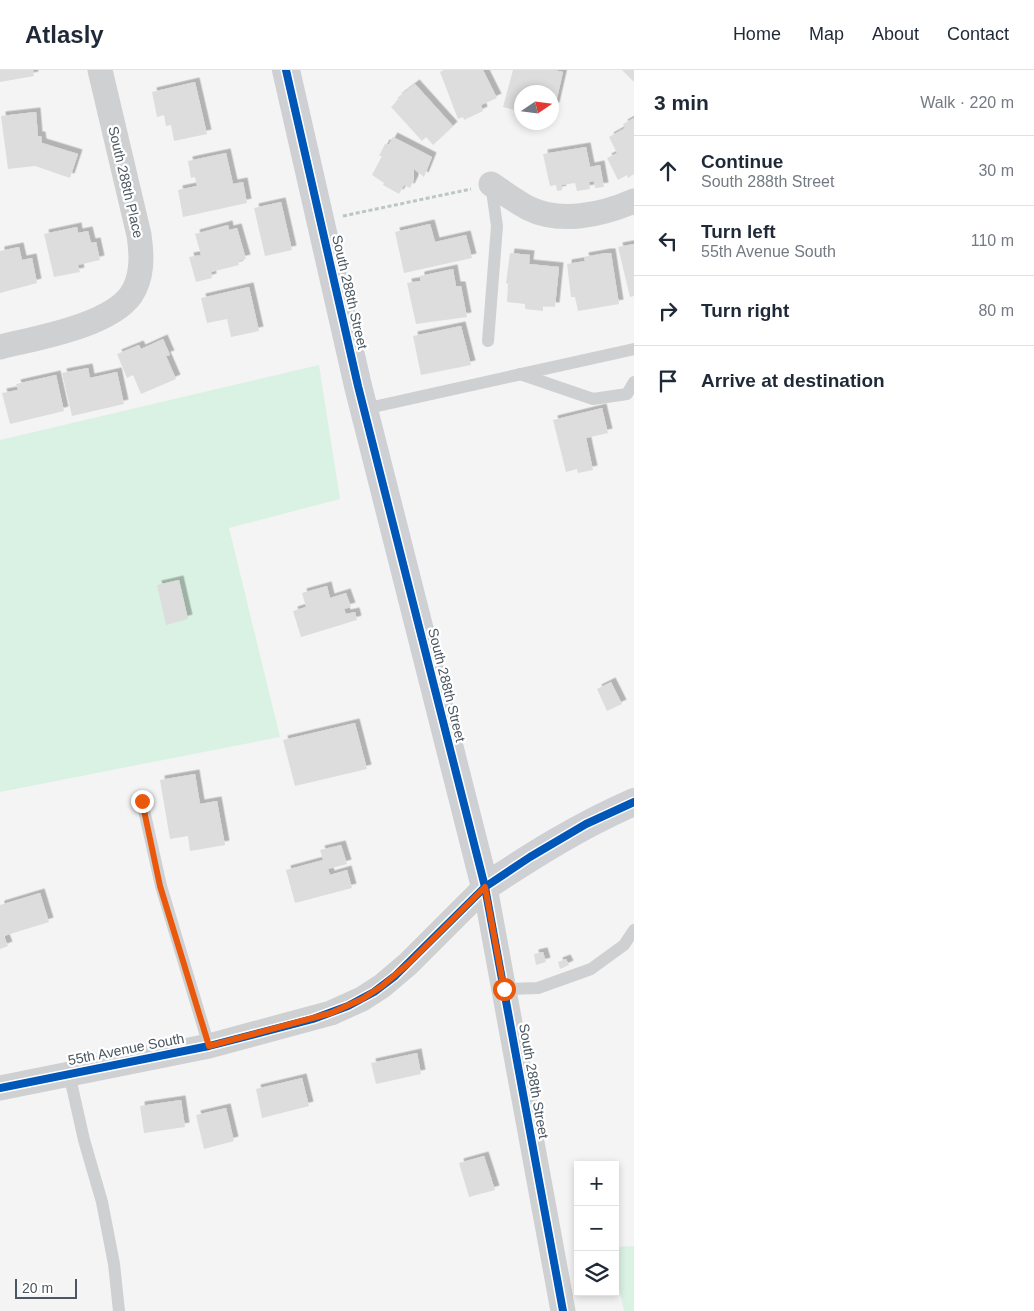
<!DOCTYPE html>
<html lang="en">
<head>
<meta charset="utf-8">
<style>
  :root { --surface:#fff; --page:#f2f2f3; --text:#1f2937; --muted:#747a83; --line:#e0e1e3 }
  body { margin:0; font-family:Helvetica,sans-serif; background:var(--page); color:var(--text) }
  .controls { position:absolute; right:15px; bottom:15px; display:grid; overflow:hidden; border-radius:0px; box-shadow:0 2px 8px #0003 }
  .controls button { width:45px; height:45px; display:grid; place-items:center; padding:0; border:0; border-bottom:1px solid var(--line); background:var(--surface); color:var(--text); font:25px sans-serif }
  .compass { position:absolute; left:514px; top:15px; width:45px; height:45px; border-radius:50%; background:var(--surface); box-shadow:0 2px 8px #0003; rotate:77deg }
  .scale { position:absolute; left:15px; bottom:12px; width:62px; box-sizing:border-box; padding-left:5px; border:2px solid #4a5661; border-top:0; font-size:14px; line-height:18px; white-space:nowrap; color:#4a5661; -webkit-text-stroke:4px #fff; paint-order:stroke }
  .stop { position:absolute; width:15px; height:15px; margin:-11px; border:4px solid #ea580c; border-radius:50%; background:#fff }
  .stop.end { background:#ea580c; border-color:#fff; box-shadow:0 1px 5px #0008 }
  .list { margin:0; padding:0; list-style:none }
  h2 { display:flex; justify-content:space-between; align-items:center; height:65px; margin:0; padding:0 20px; font-size:21px }
  h2 small { font-size:16px; font-weight:400; color:var(--muted) }
  .list li { display:grid; grid-template-columns:32px 1fr auto; gap:15px; align-items:center; box-sizing:border-box; height:70px; padding:0 20px; border-top:1px solid var(--line) }
  .list b { display:block; font-size:19px; white-space:nowrap }
  .list p { margin:0; font-size:16px; white-space:nowrap; color:var(--muted) }
  .list em { font-size:16px; font-style:normal; color:var(--muted) }
  .icon { flex:none; width:28px; height:28px; fill:none; stroke:currentColor; stroke-width:2; stroke-linecap:round; stroke-linejoin:round }
  .map { position:relative; flex:none; width:634px; height:1241px; overflow:hidden }
  header { display:flex; align-items:center; gap:30px; box-sizing:border-box; height:70px; padding:0 25px; background:var(--surface); border-bottom:1px solid var(--line) }
  header strong { font-size:24px }
  nav { display:flex; gap:28px; margin-inline-start:auto; font-size:18px }
  main { display:flex }
  aside { flex:1; background:var(--surface) }
  .map>svg:first-child { display:block }
  .green { fill:#d9f2e3 }
  .building { fill:#ddddde; filter:url(#shadow) }
  .lines { fill:none; stroke-linecap:round; stroke-linejoin:round }
  .path { stroke:#bcc7c4; stroke-width:3; stroke-dasharray:4 2.5; stroke-linecap:butt }
  .lane { stroke:#ced0d2; stroke-width:12 }
  .street { stroke:#ced0d2; stroke-width:25 }
  .secondary { stroke:#ced0d4; stroke-width:28 }
  .cycleway-casing { stroke:#fff; stroke-width:11 }
  .cycleway { stroke:#0057b8; stroke-width:8 }
  .route { stroke:#ea580c; stroke-width:6 }
  .labels { text-anchor:middle; stroke-width:4.5; stroke-linejoin:round; paint-order:stroke }
  .street-label { font-size:14px; fill:#4a5661; stroke:#fff }
</style>
</head>
<body>
<header>
<strong>Atlasly</strong>
<nav><a>Home</a><a>Map</a><a>About</a><a>Contact</a></nav>
</header>
<main>
<div class="map">
<svg width="634" height="1241" viewBox="0 0 634 1241">
  <defs>
    <filter id="shadow"><feDropShadow dx="4.5" dy="-4.5" stdDeviation="0" flood-color="#0004"/></filter>
  </defs>
  <rect width="100%" height="100%" fill="#f4f4f4"/>
  <g class="green">
    <path d="M319 295 340 429 229 458 280 667 0 722V370Z"/>
    <path d="M634 1176V1241H624L615 1201V1177Z"/>
  </g>
  <g class="building">
    <path d="M0 0H33L34 6 0 12Z"/>
    <path d="M444 0H483L497 28 481 35 483 41 464 50 463 47 458 49 440 2Z"/>
    <path d="M513 0H554L563 2 555 37H552V22H522V42L503 37Z"/>
    <path d="M622 0H634V12Z"/>
    <path d="M195 12 207 64 174 71 171 55 166 56 164 45 157 47 152 22Z"/>
    <path d="M415 14 453 56 433 75 426 67 422 71 391 37 399 29 397 28Z"/>
    <path d="M36 42 38 66H41L42 73 78 84 70 108 35 96 8 99 1 46Z"/>
    <path d="M634 48V104L628 108 627 105 618 110 607 88 617 83 609 67 625 58 623 54Z"/>
    <path d="M393 67 432 87 424 107 414 99V110L410 118 404 115 399 124 383 115 384 113 372 105 382 86H379L385 74H389Z"/>
    <path d="M586 77 590 97 600 95 604 117 595 118 594 111 589 112 590 119 577 121 575 113 562 115V120L557 121 556 115 550 116 543 84Z"/>
    <path d="M226 83 233 114 243 112 247 133 183 147 178 120 197 116 195 107 191 108 188 91Z"/>
    <path d="M281 132 292 180 265 186 254 138Z"/>
    <path d="M430 154 435 172 466 165 472 188 404 203 395 162Z"/>
    <path d="M228 155 229 160 237 158 246 189 238 191 239 195 211 202 212 208 196 212 189 187 201 185 195 164Z"/>
    <path d="M77 157 78 163 88 161 91 173 96 172 100 190 78 195 80 202 54 207 44 164Z"/>
    <path d="M634 174V226L630 227 618 177Z"/>
    <path d="M19 177 22 190 32 188 37 213 0 223V181Z"/>
    <path d="M510 183 530 185 529 194 559 197 555 237 543 236V241L525 239V234L507 232 508 214 506 213Z"/>
    <path d="M606 183H611L619 234 578 241 575 227H571L567 194 585 191 584 187Z"/>
    <path d="M453 199 456 216H461L467 247 416 254 407 213 420 211V206Z"/>
    <path d="M249 217 259 261 231 267 227 249 207 253 201 228Z"/>
    <path d="M461 256 471 295 421 305 413 266Z"/>
    <path d="M163 269 170 285 166 286 176 309 141 324 133 305 127 308 117 284 139 275 141 279Z"/>
    <path d="M88 298 90 308 117 302 124 334 72 346 62 303Z"/>
    <path d="M56 305 64 341 10 354 2 323 18 320 16 314Z"/>
    <path d="M602 338 608 363 586 368 593 400 578 403 577 399 566 402 553 350Z"/>
    <path d="M179 510 188 549 166 555 157 515Z"/>
    <path d="M327 516 330 528 346 523 351 537 344 539 346 544 355 542 357 550 301 567 293 541 306 537 302 523Z"/>
    <path d="M611 612 622 634 607 641 597 619Z"/>
    <path d="M355 653 367 699 295 716 283 670Z"/>
    <path d="M195 704 200 734 217 731 225 775 190 781 188 766 170 769 160 710Z"/>
    <path d="M341 775 347 794 328 799 330 805 347 800 352 818 295 833 286 800 323 790 320 780Z"/>
    <path d="M40 823 49 852 4 866 8 876 0 879V835Z"/>
    <path d="M543 882 546 892 536 895 534 884Z"/>
    <path d="M566 889 569 895 560 899 558 892Z"/>
    <path d="M417 983 421 1004 376 1014 371 993Z"/>
    <path d="M302 1008 309 1036 262 1048 256 1019Z"/>
    <path d="M181 1030 185 1057 144 1063 140 1036Z"/>
    <path d="M226 1038 234 1071 204 1079 196 1045Z"/>
    <path d="M484 1086 495 1120 469 1127 459 1093Z"/>
  </g>
  <g class="lines">
    <path class="path" d="M343 146 471 119"/>
    <g class="lane">
      <path d="M488 271 497 156 491 114"/>
      <path d="M520 304 593 329 627 324 634 312"/>
      <path d="M364 339 634 279"/>
      <path d="M142 731 161 816 209 976"/>
      <path d="M504 919 538 918 591 899 624 875 634 860"/>
      <path d="M69 1003 84 1070 102 1132 114 1194 119 1241"/>
    </g>
    <g class="street">
      <path d="M491 114C503 122 515 131 528 138 560 154 602 145 634 131"/>
      <path d="M0 277C36 268 109 256 131 225 143 207 142 185 139 165L100 0"/>
      <path d="M485 817 563 1241"/>
      <path d="M0 1018 209 976 331 943 362 929 382 916 408 894 485 817"/>
    </g>
    <path class="secondary" d="M286 0 358 316 485 817C533 785 581 755 634 732"/>
    <defs>
      <g id="cycleway">
        <path d="M286 0 358 316 485 817 563 1241"/>
        <path d="M0 1018 209 976 313 949 348 936 374 922 395 906 485 817 530 787 586 754 634 732"/>
      </g>
    </defs>
    <use href="#cycleway" class="cycleway-casing"/>
    <use href="#cycleway" class="cycleway"/>
  </g>
  <g class="lines">
    <path class="route" d="M142 731 160 816 209 976 331 943 362 929 382 916 408 894 485 817 504 919"/>
  </g>
  <g class="labels">
    <g class="street-label">
      <text transform="translate(126 112) rotate(77)" y="5">South 288th Place</text>
      <text transform="translate(350 222) rotate(77)" y="5">South 288th Street</text>
      <text transform="translate(447 615) rotate(76)" y="5">South 288th Street</text>
      <text transform="translate(126 979) rotate(-11)" y="5">55th Avenue South</text>
      <text transform="translate(534 1011) rotate(80)" y="5">South 288th Street</text>
    </g>
  </g>
</svg>
<div class="controls">
<button>+</button>
<button>−</button>
<button><svg class="icon" aria-label="layers" viewBox="0 0 24 24"><path d="M12 4l9 5-9 5-9-5zM3 14l9 5 9-5"/></svg></button>
</div>
<svg class="compass" viewBox="-18 -18 36 36"><path d="M0-13l5 13h-10z" fill="#e53935"/><path d="M0 13l5-13h-10z" fill="#747a83"/></svg>
<div class="scale">20 m</div>
<div class="stop" style="left:504px;top:919px"></div>
<div class="stop end" style="left:142px;top:731px"></div>
</div>
<aside>
<h2>3 min<small>Walk · 220 m</small></h2>
<ul class="list">
<li><svg class="icon" aria-label="ahead" viewBox="0 0 24 24"><path d="M12 20V5M6 11l6-6 6 6"/></svg><div><b>Continue</b><p>South 288th Street</p></div><em>30 m</em></li>
<li><svg class="icon" aria-label="left" viewBox="0 0 24 24"><path d="M17 20v-9H6M10 6l-5 5 5 5"/></svg><div><b>Turn left</b><p>55th Avenue South</p></div><em>110 m</em></li>
<li><svg class="icon" aria-label="right" viewBox="0 0 24 24"><path d="M7 20v-9h11M14 6l5 5-5 5"/></svg><div><b>Turn right</b></div><em>80 m</em></li>
<li><svg class="icon" aria-label="arrive" viewBox="0 0 24 24"><path d="M6 21V4h12l-3 4 3 4H6"/></svg><div><b>Arrive at destination</b></div></li>
</ul>
</aside>
</main>
</body>
</html>
